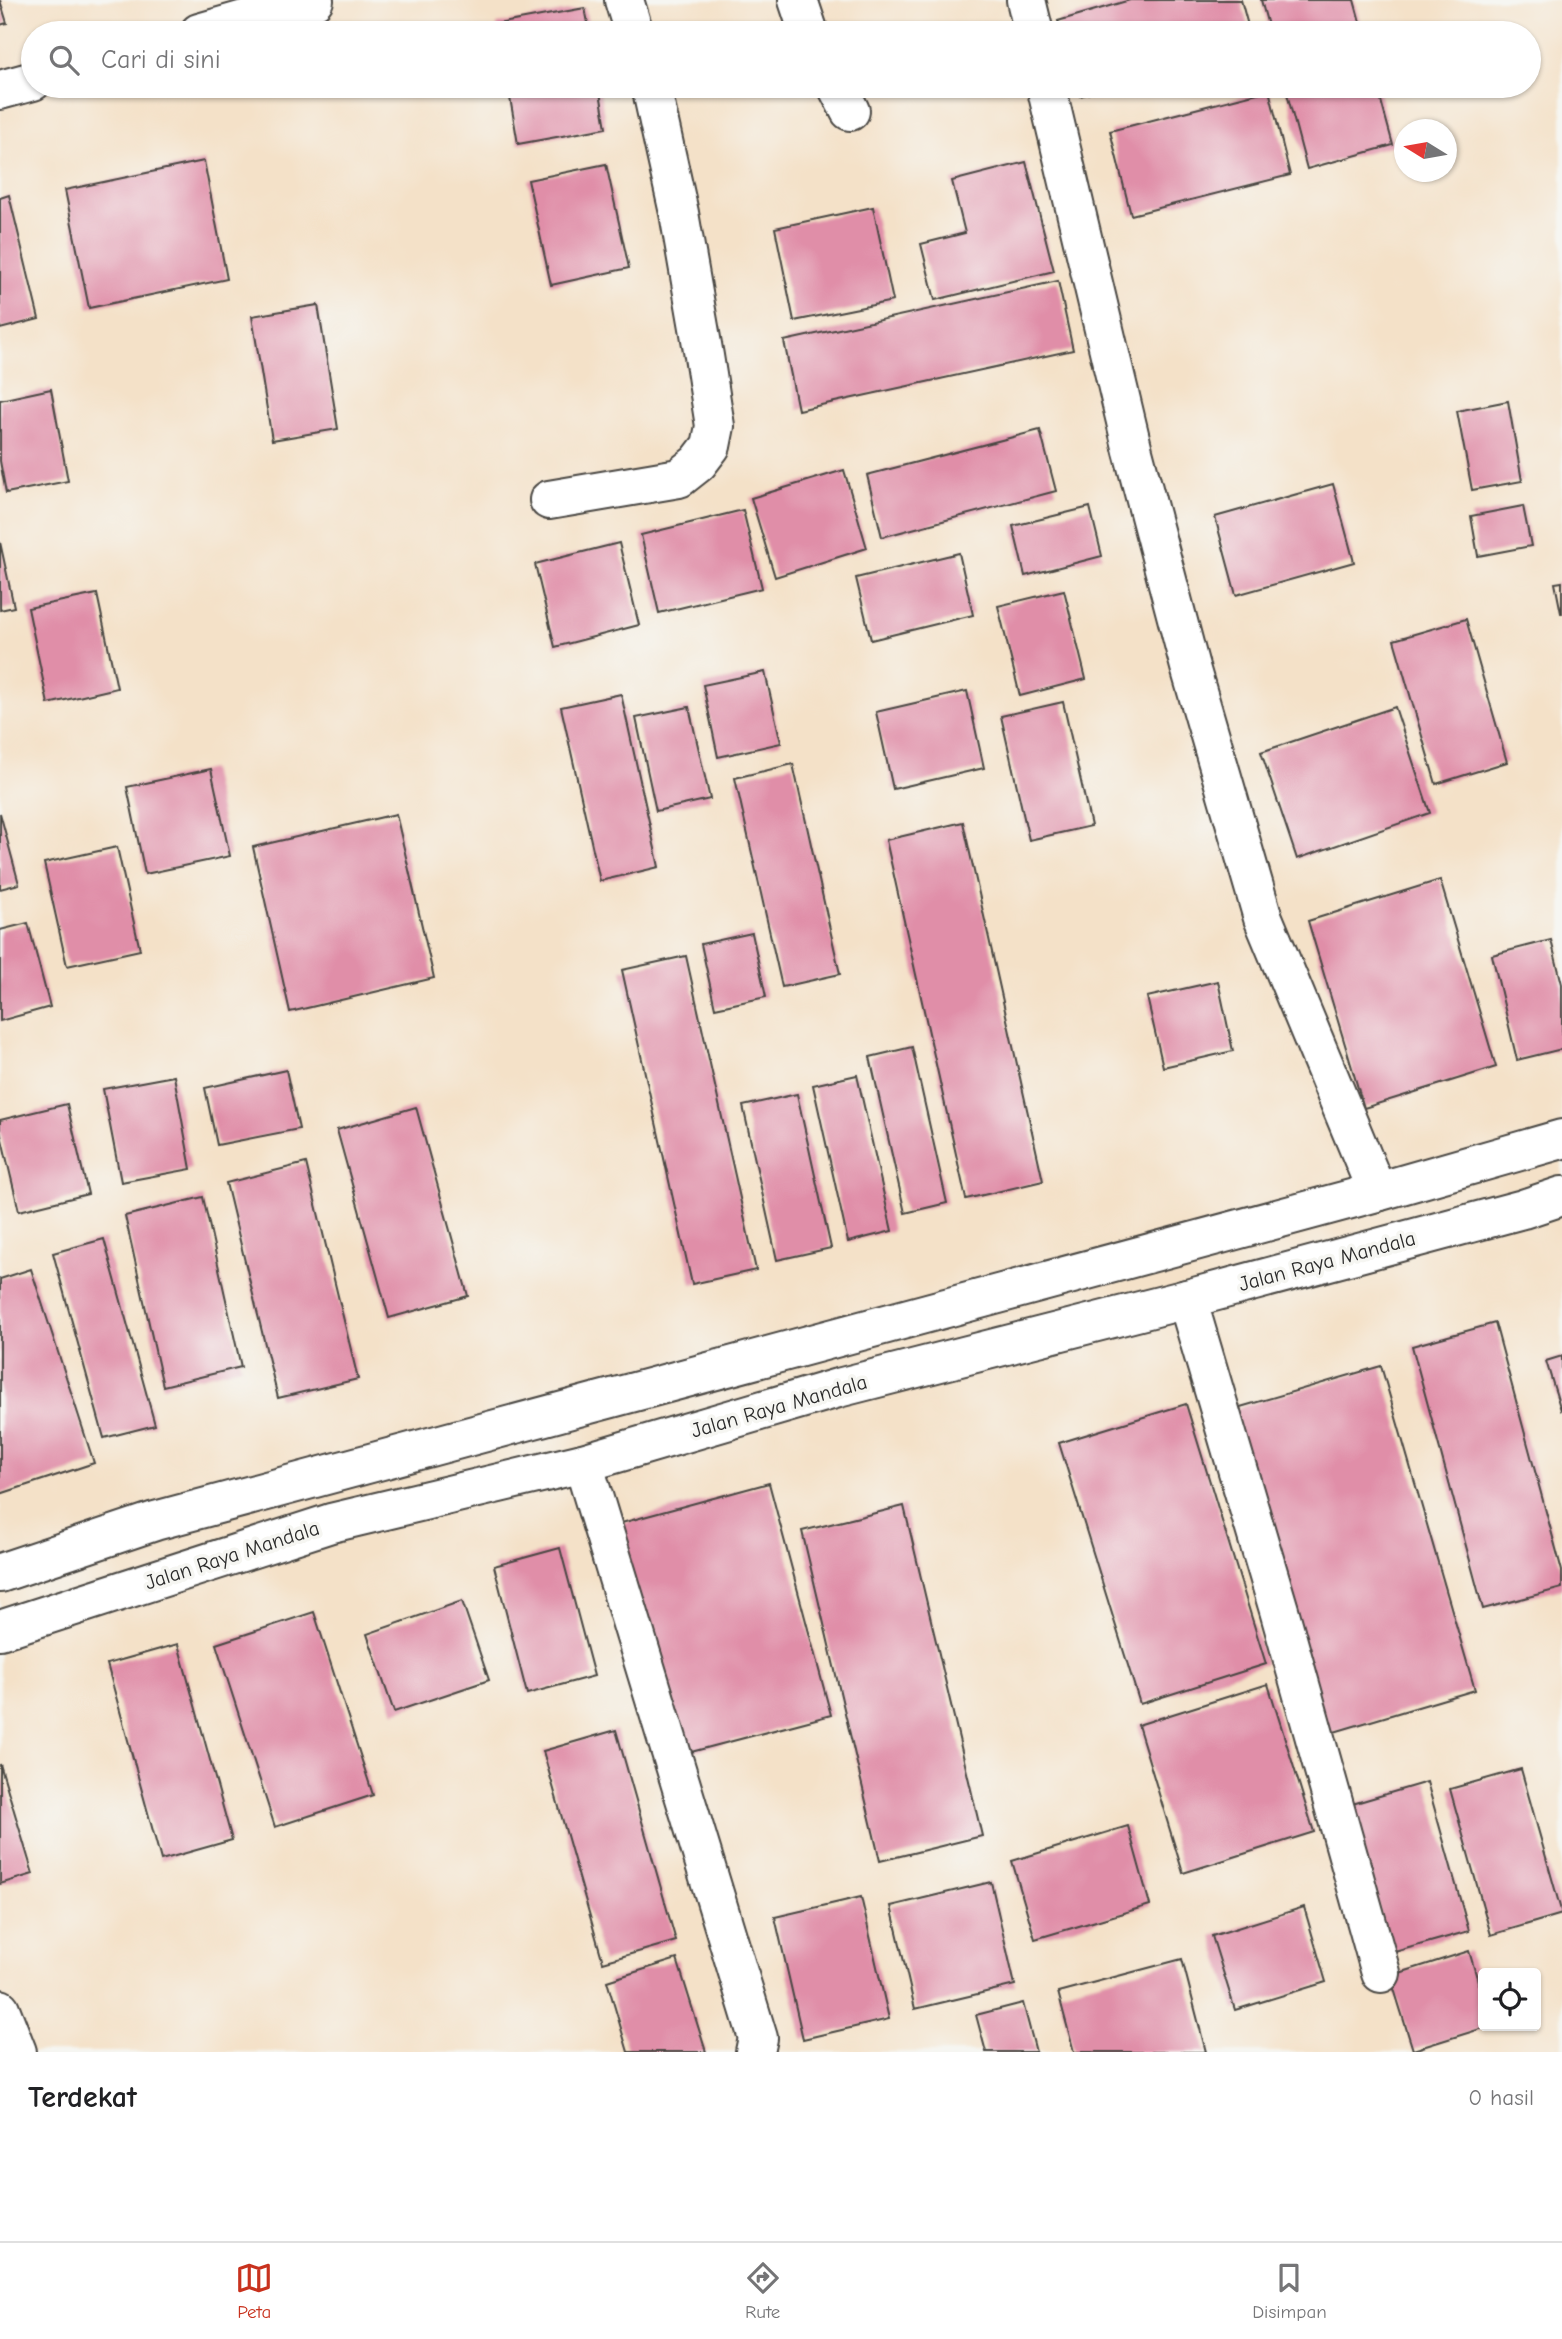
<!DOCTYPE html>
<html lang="id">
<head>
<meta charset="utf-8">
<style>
  :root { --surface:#fff; --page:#f2f2f2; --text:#202124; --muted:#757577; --line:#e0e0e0; --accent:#c8321e }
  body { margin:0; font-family:"Comic Neue",sans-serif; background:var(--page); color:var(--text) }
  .controls { position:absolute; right:21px; bottom:21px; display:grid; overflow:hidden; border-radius:7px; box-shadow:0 2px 5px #0004 }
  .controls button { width:63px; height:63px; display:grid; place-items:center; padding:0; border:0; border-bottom:2px solid var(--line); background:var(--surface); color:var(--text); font:35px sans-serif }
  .compass { position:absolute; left:1394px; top:119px; width:63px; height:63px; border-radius:50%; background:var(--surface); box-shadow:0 2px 5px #0004; rotate:281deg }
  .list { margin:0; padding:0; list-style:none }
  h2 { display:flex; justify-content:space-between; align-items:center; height:91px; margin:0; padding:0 28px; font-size:30px }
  h2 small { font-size:23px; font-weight:400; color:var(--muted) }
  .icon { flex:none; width:38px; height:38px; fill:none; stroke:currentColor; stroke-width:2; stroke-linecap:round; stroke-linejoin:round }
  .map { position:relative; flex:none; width:1562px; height:2052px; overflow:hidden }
  .search { position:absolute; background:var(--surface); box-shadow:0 2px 5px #0004; left:21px; right:21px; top:21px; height:77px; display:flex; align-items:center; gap:18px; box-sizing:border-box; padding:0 24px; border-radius:38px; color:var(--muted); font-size:26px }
  .sheet { height:189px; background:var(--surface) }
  nav { display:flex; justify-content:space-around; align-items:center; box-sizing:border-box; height:98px; border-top:2px solid var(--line); background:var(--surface); font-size:19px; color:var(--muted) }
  nav a { display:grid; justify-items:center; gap:4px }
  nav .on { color:var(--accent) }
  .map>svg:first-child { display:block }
  .building { fill:#e08ea8 }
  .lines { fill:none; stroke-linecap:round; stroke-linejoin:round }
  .minor-casing { stroke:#494643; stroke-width:42 }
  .highway-casing { stroke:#494643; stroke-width:42 }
  .minor { stroke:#fff; stroke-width:38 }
  .highway { stroke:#fff; stroke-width:38 }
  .labels { text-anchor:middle; stroke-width:7; stroke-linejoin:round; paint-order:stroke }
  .street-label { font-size:21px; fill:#2b2b2b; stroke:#f6f6f2 }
</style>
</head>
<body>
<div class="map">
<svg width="1562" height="2052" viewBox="0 0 1562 2052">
  <rect width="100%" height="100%" fill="#f6f6f2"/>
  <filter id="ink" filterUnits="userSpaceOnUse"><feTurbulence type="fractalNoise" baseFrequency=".0143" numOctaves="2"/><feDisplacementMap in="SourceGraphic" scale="14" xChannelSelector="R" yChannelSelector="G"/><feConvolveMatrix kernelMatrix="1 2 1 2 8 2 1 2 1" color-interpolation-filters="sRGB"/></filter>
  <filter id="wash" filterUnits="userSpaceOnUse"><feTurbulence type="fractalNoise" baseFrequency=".00686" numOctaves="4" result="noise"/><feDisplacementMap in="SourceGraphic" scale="28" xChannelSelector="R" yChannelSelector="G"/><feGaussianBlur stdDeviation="1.57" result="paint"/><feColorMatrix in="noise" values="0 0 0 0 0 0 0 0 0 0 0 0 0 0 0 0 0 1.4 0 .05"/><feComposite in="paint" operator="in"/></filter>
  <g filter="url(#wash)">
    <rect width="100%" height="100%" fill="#f4e1c8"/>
    <g id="blocks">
      <g class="building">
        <path d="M0 0 7 23 0 25Z"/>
        <path d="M1130 0H1241L1250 33H1062L1058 21Z"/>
        <path d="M1261 0H1354L1363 33H1270Z"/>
        <path d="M585 8 590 33H498L497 24Z"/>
        <path d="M508 86H599L606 128 518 144Z"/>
        <path d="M1077 86H1114L1080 96Z"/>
        <path d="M1285 86H1377L1393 145 1307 169Z"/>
        <path d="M1269 90 1290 175 1131 215 1110 131Z"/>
        <path d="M204 161 227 279 89 308 65 190Z"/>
        <path d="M1026 162 1054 271 935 300 921 244 965 233 952 181Z"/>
        <path d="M606 164 629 268 551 285 528 180Z"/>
        <path d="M9 195 39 319 0 329V198Z"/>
        <path d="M873 207 893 301 794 321 775 228Z"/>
        <path d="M1058 281 1073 350 798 410 784 341Z"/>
        <path d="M318 305 338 429 272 440 252 316Z"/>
        <path d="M51 389 68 481 6 493 0 461V400Z"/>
        <path d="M1508 401 1522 481 1472 490 1457 411Z"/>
        <path d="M1040 430 1056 491 882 537 867 475Z"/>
        <path d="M844 470 867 548 775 577 751 498Z"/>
        <path d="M1333 484 1354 562 1236 595 1215 517Z"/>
        <path d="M1523 506 1531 546 1478 556 1471 516Z"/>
        <path d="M1090 507 1102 556 1025 576 1013 526Z"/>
        <path d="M743 510 762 588 659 613 641 535Z"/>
        <path d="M0 542 14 607 0 610Z"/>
        <path d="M619 543 639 625 555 647 535 564Z"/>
        <path d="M959 553 973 615 871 640 856 578Z"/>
        <path d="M1562 582V613H1561L1555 583Z"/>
        <path d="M1064 590 1086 679 1020 696 998 606Z"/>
        <path d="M97 594 117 688 48 704 28 608Z"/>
        <path d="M1466 619 1507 762 1436 784 1394 640Z"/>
        <path d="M765 672 781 743 718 757 703 685Z"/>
        <path d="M967 691 984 768 893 789 876 712Z"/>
        <path d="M621 694 659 867 600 881 561 707Z"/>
        <path d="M1063 702 1091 826 1029 840 1001 716Z"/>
        <path d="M689 707 710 799 656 811 636 718Z"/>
        <path d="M1395 707 1430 813 1297 859 1261 752Z"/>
        <path d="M793 764 840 974 782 987 735 778Z"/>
        <path d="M211 769 230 856 145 874 127 787Z"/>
        <path d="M0 813 19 884 0 889Z"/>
        <path d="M396 814 434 978 290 1012 253 847Z"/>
        <path d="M963 822 1043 1181 966 1199 886 840Z"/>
        <path d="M117 847 140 950 67 966 44 863Z"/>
        <path d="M1440 880 1496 1067 1364 1108 1308 921Z"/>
        <path d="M28 923 50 1007 0 1021V930Z"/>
        <path d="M752 933 766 997 715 1008 701 944Z"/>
        <path d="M1551 940 1562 984V1049L1517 1060 1492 955Z"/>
        <path d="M686 956 756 1270 692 1284 622 970Z"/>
        <path d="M1218 981 1233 1051 1163 1067 1147 997Z"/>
        <path d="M912 1047 947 1203 905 1213 870 1057Z"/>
        <path d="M286 1070 299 1129 217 1145 205 1088Z"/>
        <path d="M857 1075 892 1231 848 1242 813 1085Z"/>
        <path d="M174 1076 191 1169 121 1182 103 1089Z"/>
        <path d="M797 1094 831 1248 777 1260 743 1106Z"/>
        <path d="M67 1104 88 1194 19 1211 0 1131V1120Z"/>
        <path d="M416 1107 468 1296 389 1318 337 1130Z"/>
        <path d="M306 1163 358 1379 278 1398 226 1183Z"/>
        <path d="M203 1197 241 1367 163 1386 125 1216Z"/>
        <path d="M104 1239 155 1425 104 1438 53 1253Z"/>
        <path d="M31 1269 94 1463 0 1494V1279Z"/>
        <path d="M1495 1323 1562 1571V1588L1483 1609 1412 1346Z"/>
        <path d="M1562 1356V1409L1561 1410 1546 1361Z"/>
        <path d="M1381 1366 1475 1690 1324 1735 1230 1410Z"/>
        <path d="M1186 1404 1266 1664 1140 1704 1059 1443Z"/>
        <path d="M769 1483 831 1715 676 1756 614 1525Z"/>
        <path d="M904 1506 982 1836 880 1861 802 1531Z"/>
        <path d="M560 1548 594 1676 527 1694 494 1566Z"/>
        <path d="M462 1601 489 1680 394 1712 367 1634Z"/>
        <path d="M314 1612 373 1795 275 1827 216 1644Z"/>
        <path d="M178 1644 232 1840 161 1860 107 1664Z"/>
        <path d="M1268 1684 1314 1832 1183 1873 1138 1725Z"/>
        <path d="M616 1730 676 1941 603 1962 543 1751Z"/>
        <path d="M0 1764 33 1874 0 1884Z"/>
        <path d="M1521 1769 1562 1914 1491 1935 1450 1789Z"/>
        <path d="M1427 1782 1469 1931 1391 1953 1349 1805Z"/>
        <path d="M1128 1826 1150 1905 1035 1939 1012 1861Z"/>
        <path d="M991 1882 1015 1985 915 2009 891 1906Z"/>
        <path d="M861 1897 889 2019 803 2039 775 1917Z"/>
        <path d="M1304 1907 1326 1982 1235 2010 1212 1936Z"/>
        <path d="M1469 1951 1483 1998V2026H1490L1413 2050 1390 1976Z"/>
        <path d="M677 1959 706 2052H628L607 1981Z"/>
        <path d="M1182 1959 1206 2052H1074L1058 1992Z"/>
        <path d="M1023 2003 1036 2052H986L976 2015Z"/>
      </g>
    </g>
  </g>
  <g filter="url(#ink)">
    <use href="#blocks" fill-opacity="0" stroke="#494643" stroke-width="2"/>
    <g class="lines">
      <defs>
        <g id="minor">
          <path d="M624 0 634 33"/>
          <path d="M798 0 809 33"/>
          <path d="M1026 0 1034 33"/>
          <path d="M199 33 314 0"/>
          <path d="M837 86 850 111"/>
          <path d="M1046 86 1133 451 1190 667 1263 918 1377 1192"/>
          <path d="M0 90 33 81"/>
          <path d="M549 500 679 478 698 463 711 446 715 426 704 356 679 213 651 86"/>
          <path d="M1187 1299 1279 1610 1381 1973"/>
          <path d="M583 1463 758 2038 755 2052"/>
          <path d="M0 2009 17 2052"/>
        </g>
        <g id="highway">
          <path d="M0 1573 155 1521 1377 1192 1562 1139"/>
          <path d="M0 1630 331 1523 583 1463 838 1388 1187 1299 1523 1209 1562 1196"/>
        </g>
      </defs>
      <use href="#minor" class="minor-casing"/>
      <use href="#highway" class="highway-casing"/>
      <use href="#minor" class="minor"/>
      <use href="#highway" class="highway"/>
    </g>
  </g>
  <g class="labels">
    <g class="street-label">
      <text transform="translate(1327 1261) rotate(-15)" y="7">Jalan Raya Mandala</text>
      <text transform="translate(779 1406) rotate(-16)" y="7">Jalan Raya Mandala</text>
      <text transform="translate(232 1555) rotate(-18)" y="7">Jalan Raya Mandala</text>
    </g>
  </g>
</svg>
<div class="controls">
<button><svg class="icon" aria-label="locate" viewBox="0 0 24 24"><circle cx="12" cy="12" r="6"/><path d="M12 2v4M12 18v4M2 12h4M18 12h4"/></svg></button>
</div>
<svg class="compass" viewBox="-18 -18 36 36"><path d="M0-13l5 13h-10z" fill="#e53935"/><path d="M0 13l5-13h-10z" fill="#757577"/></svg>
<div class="search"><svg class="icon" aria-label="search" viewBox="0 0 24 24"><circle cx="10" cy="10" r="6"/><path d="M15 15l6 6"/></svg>Cari di sini</div>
</div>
<section class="sheet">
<h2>Terdekat<small>0 hasil</small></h2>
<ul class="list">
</ul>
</section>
<nav>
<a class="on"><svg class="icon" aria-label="map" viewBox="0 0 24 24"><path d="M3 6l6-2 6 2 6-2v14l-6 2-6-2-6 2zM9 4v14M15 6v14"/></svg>Peta</a>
<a><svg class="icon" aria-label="directions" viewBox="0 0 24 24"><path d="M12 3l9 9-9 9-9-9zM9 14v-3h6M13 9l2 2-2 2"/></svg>Rute</a>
<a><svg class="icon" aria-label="saved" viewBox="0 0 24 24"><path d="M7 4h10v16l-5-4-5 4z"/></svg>Disimpan</a>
</nav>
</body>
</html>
